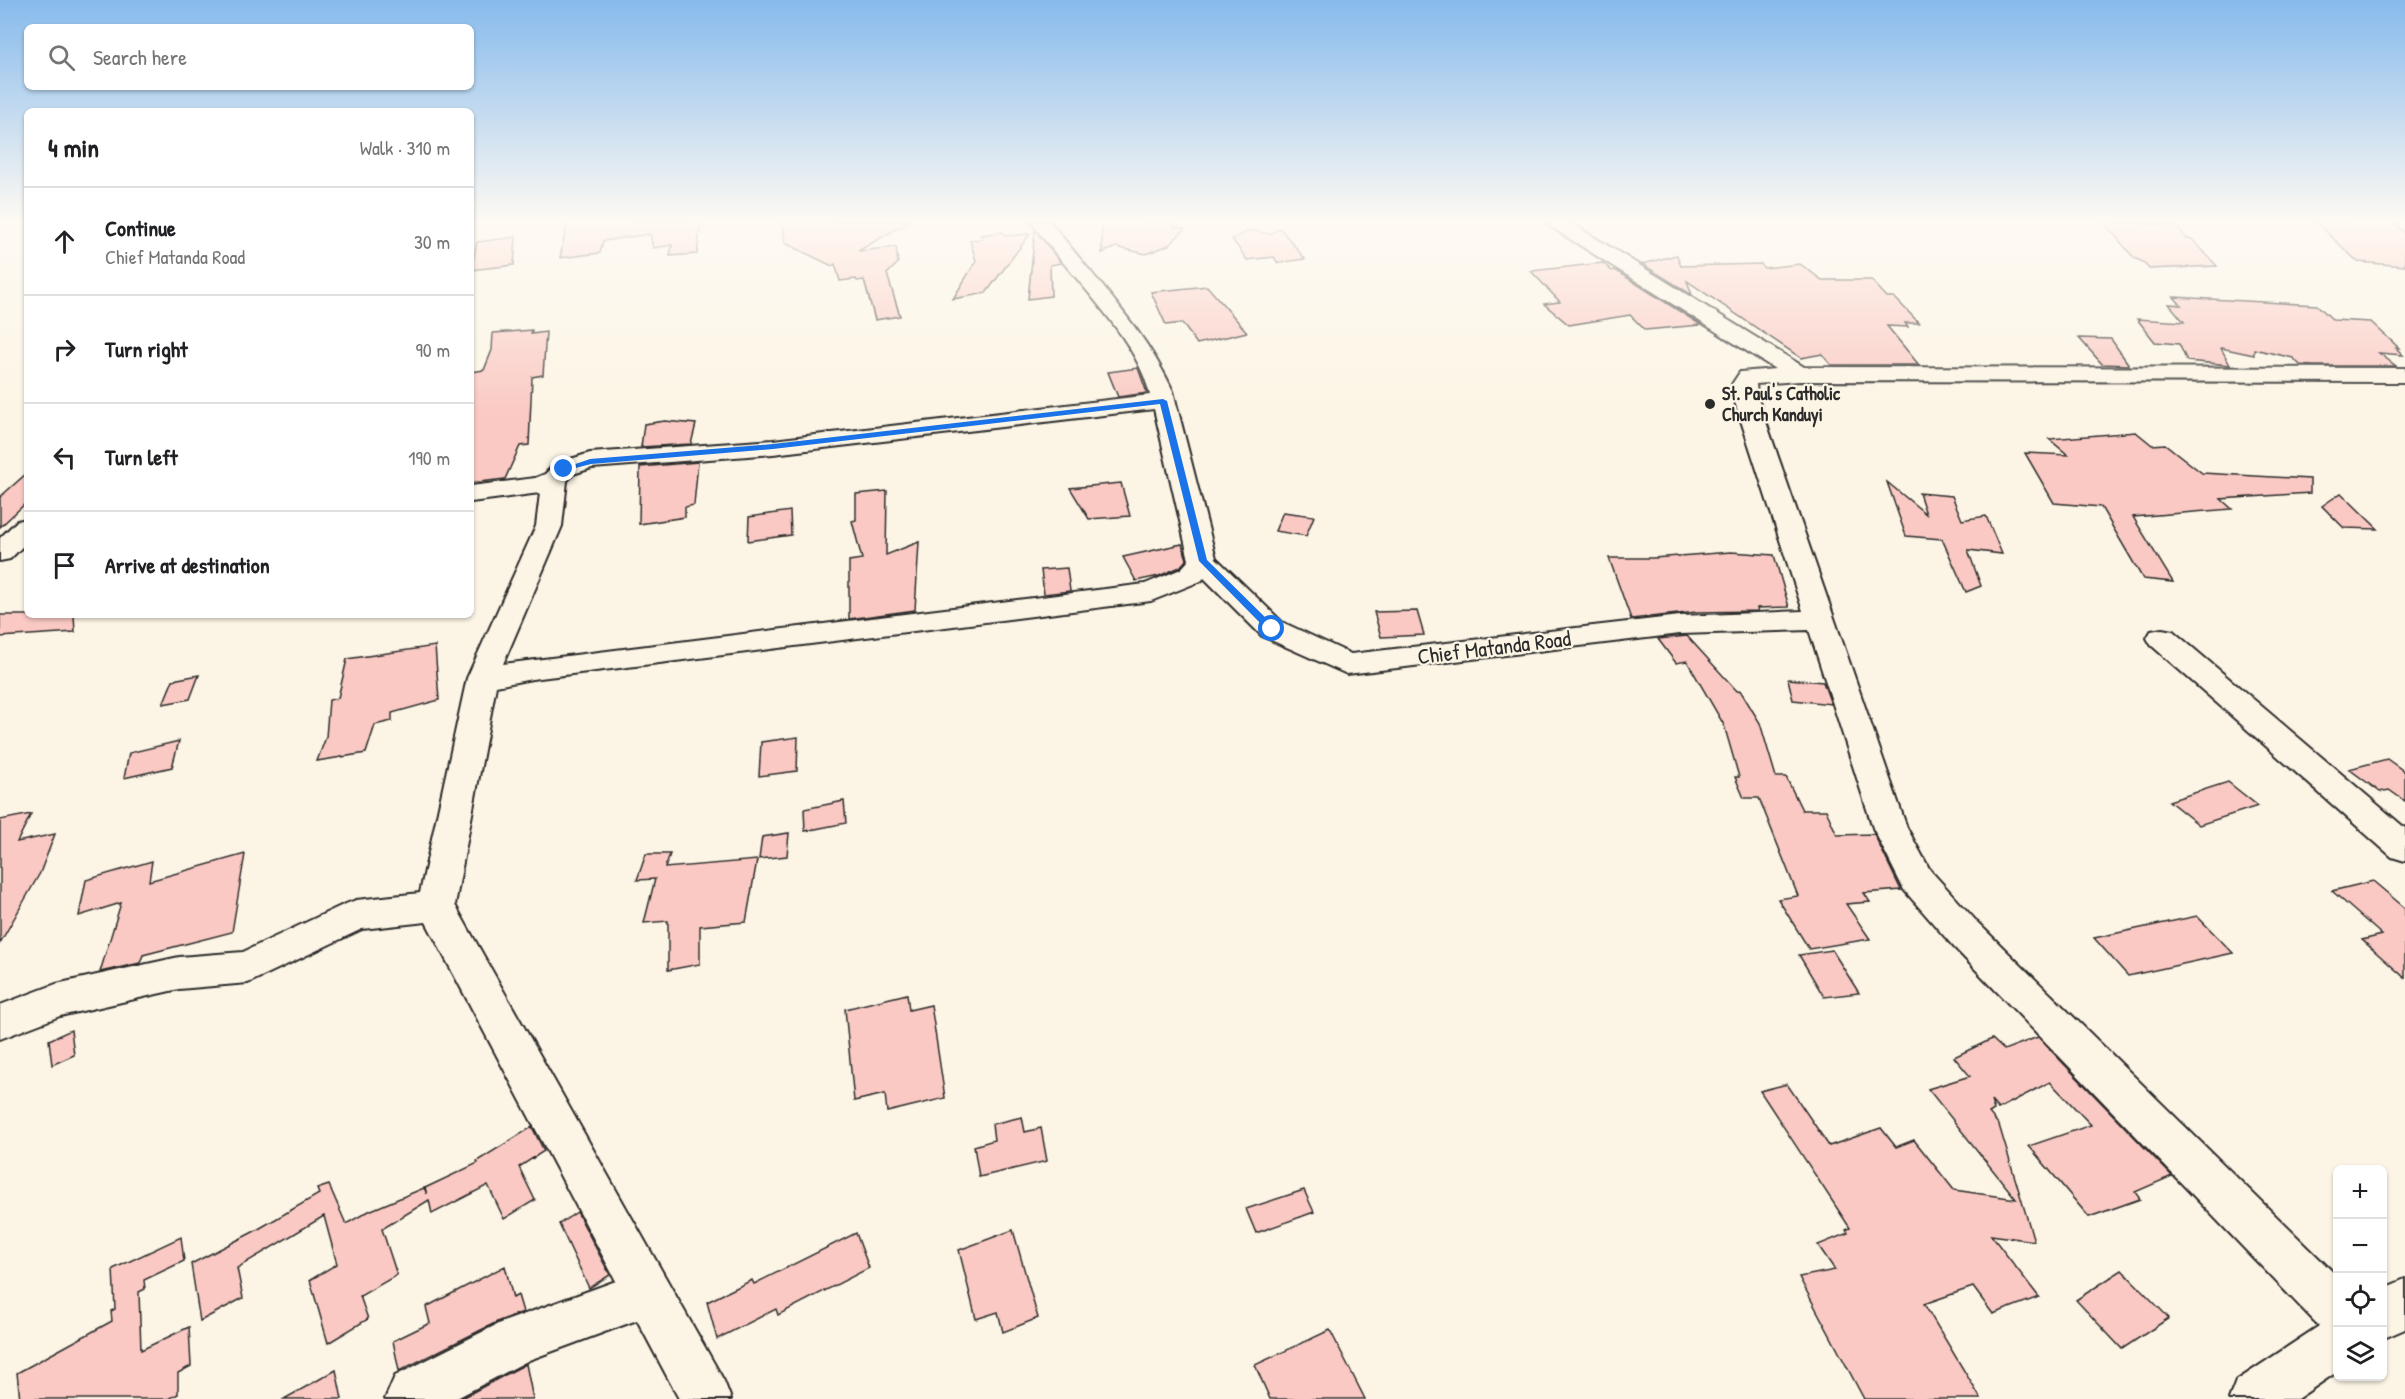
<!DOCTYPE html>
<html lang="en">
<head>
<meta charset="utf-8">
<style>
  :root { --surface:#fff; --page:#f2f2f2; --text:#202124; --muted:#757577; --line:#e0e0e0 }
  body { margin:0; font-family:"Patrick Hand",sans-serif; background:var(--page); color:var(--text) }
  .controls { position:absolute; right:18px; bottom:18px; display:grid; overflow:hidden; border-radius:9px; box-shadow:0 2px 4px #0004 }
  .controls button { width:54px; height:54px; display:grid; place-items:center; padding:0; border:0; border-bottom:2px solid var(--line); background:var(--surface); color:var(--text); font:30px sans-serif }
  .stop { position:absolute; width:18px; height:18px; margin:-14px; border:4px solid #1a73e8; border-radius:50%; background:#fff }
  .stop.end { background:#1a73e8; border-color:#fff; box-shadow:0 2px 6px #0008 }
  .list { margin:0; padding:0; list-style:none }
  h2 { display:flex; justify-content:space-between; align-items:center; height:78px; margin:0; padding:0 24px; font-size:26px }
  h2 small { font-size:20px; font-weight:400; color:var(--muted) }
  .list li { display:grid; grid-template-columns:39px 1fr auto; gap:18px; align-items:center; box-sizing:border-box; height:108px; padding:0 24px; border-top:2px solid var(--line) }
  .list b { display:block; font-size:22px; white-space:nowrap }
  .list p { margin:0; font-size:20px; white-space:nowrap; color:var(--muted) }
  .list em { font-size:20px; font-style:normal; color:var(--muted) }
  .icon { flex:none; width:33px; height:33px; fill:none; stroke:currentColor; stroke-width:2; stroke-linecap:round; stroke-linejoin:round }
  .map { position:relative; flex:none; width:2405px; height:1399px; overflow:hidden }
  .search { position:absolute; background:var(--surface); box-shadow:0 2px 4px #0004; left:24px; top:24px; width:450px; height:66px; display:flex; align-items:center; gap:15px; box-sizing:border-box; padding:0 21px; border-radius:9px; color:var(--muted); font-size:22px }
  .panel { position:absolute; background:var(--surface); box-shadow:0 2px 4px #0004; left:24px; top:108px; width:450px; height:510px; border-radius:9px }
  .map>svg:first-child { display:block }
  .building { fill:#fac9c3; stroke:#2b2b2b; stroke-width:1.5 }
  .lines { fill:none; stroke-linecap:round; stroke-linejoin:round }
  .minor-casing { stroke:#2b2b2b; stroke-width:4 }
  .minor { fill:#fcf5e5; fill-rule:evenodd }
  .route { fill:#1a73e8 }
  .poi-dot { fill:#2b2b2b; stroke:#fcf5e5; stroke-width:2 }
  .labels { text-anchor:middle; stroke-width:4.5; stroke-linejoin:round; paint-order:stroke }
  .far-poi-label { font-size:18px; font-weight:bold; fill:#2b2b2b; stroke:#fcf5e5; text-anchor:start }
  .street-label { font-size:22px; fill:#2b2b2b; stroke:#fcf5e5 }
</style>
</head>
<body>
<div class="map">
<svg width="2405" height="1399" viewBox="0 0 2405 1399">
  <rect width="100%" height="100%" fill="#fcf5e5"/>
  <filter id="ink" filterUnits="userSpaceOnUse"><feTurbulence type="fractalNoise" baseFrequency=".0167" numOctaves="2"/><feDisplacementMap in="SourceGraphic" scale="12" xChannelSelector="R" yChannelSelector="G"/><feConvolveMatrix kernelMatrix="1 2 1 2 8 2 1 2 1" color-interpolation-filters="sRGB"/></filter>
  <g filter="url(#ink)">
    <g class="building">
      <path d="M584 221H701L697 254 670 256 672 245 653 248 650 234 603 241 600 253 560 258 567 223Z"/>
      <path d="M783 221H910L858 251 896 247 898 263 887 274 900 316 875 320 864 280 857 281 856 279 840 281 835 264 832 266 785 243Z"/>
      <path d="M1102 221H1181L1174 227 1185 229 1169 245 1146 254 1116 247 1102 253Z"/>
      <path d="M2103 221 2176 226 2186 238 2192 239 2217 266 2149 269 2143 262 2134 258Z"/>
      <path d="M2315 221H2391L2405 233V266L2358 262Z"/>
      <path d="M1280 228 1305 259 1278 263 1274 257 1247 260 1232 239 1250 230 1271 234Z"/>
      <path d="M1035 230 1061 263 1050 265 1051 296 1028 299Z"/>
      <path d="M1003 232 1005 236 1030 234 986 293 953 299 976 261 970 240 982 239 981 235Z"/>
      <path d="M516 237 514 265 471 270 477 242Z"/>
      <path d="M1677 255 1681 266 1761 264 1764 268 1800 264 1822 280H1871L1887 297H1894L1919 323H1905L1908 327 1887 326 1919 365H1831L1822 354 1801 358 1687 281 1692 295 1642 264Z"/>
      <path d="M1603 263 1612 271 1615 270 1701 325 1645 330 1630 315 1569 325 1544 304 1560 302 1531 271Z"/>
      <path d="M1207 286 1247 332 1197 344 1182 323 1166 325 1151 292Z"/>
      <path d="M2174 297 2317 305 2333 320 2371 322 2399 348H2396L2403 355 2379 353 2396 366H2314L2300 365 2293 358 2254 349V355L2221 348 2230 365 2187 361 2179 344 2155 342 2137 319 2184 322 2169 304 2181 305Z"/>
      <path d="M532 330 531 334 546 332 543 375 532 377 529 445 520 446 505 479 471 483V372L484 370 492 350 493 333Z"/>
      <path d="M2079 338 2111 339 2129 365 2102 364Z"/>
      <path d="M1138 368 1147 393 1118 397 1108 372Z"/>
      <path d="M665 421 696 424 691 444 641 447 644 424Z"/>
      <path d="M2136 432 2152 445 2165 444 2202 473 2310 479V493L2221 499 2232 509 2133 517 2173 582 2143 579 2101 507 2054 503 2025 453 2068 455 2049 439Z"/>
      <path d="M698 462 694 505 685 507V517L639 524 640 467Z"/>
      <path d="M27 473V502L0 527V497Z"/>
      <path d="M1887 482 1926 514 1919 493 1952 496 1962 520 1986 516 2002 554 1968 550 1981 586 1966 592 1942 539 1906 536Z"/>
      <path d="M1121 483 1130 516 1089 519 1070 488Z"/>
      <path d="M887 491 886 555 919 542 915 610 849 619V561L862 559 852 521 856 520V494Z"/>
      <path d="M2341 493 2378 529 2344 528 2322 506Z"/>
      <path d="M790 511 791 535 748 541 749 517Z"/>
      <path d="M1283 512 1314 516 1306 536 1275 531Z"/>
      <path d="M1182 544 1187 559 1180 567 1159 576 1136 581 1123 557Z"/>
      <path d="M1731 552 1774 555 1789 607 1757 608 1758 611 1697 612 1631 619 1609 558H1653Z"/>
      <path d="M1067 568 1070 591 1044 594 1041 570Z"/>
      <path d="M1417 611 1424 635 1381 637 1374 612Z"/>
      <path d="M0 615H74L75 632 0 637Z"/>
      <path d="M1687 636 1737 691 1740 690 1760 723 1776 777H1786L1802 810H1826L1837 835 1874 834 1901 890 1864 893 1870 902 1846 904 1870 939 1809 949 1778 899 1798 896 1759 798H1744L1735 777H1739L1724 725 1687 661 1676 663 1658 639Z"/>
      <path d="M435 646 439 700 392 713V721L375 725 366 753 317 761 326 737 329 700 338 698 347 659Z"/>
      <path d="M199 675 190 699 163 704 173 680Z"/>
      <path d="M1788 679 1823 682 1831 704 1793 700Z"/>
      <path d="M798 737 797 771 759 776 761 742Z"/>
      <path d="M179 741 172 767 124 778 129 753Z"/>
      <path d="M2387 759 2405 772V801L2389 790 2380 792 2349 769Z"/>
      <path d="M2228 782 2258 806 2199 825 2169 801Z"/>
      <path d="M844 801 846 823 805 831 804 809Z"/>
      <path d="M31 814 17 842 55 834 40 873 0 943V820Z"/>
      <path d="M789 833 787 856 759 859 762 837Z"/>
      <path d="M245 854 232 932 143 955 140 963 100 972 121 903 79 916 86 880 152 861 149 881Z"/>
      <path d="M646 854H670L665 868 757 860 746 922 700 926V964L668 970V921L644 923 655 879 637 880Z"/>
      <path d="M2373 881 2405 908V978L2362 940 2382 935 2332 891Z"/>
      <path d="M2197 916 2233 953 2128 976 2094 938Z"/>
      <path d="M1832 950 1859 993 1824 997 1799 955Z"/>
      <path d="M907 994 909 1010 931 1005 945 1098 887 1112 885 1094 854 1101 845 1009Z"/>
      <path d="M71 1030 74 1055 52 1065 49 1040Z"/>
      <path d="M2038 1037 2172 1176 2135 1192 2140 1199 2089 1217 2029 1146 2091 1125 2050 1082 1998 1109 1991 1101 1994 1110 1989 1113 1999 1125 2034 1241 1991 1235 2039 1297 1993 1314 1973 1287 1924 1304 1981 1399H1864L1799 1277 1835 1270 1818 1245 1848 1233 1846 1230 1850 1228 1760 1091 1787 1084 1829 1146 1881 1128 1896 1147 1914 1140 1954 1190 2016 1199 1928 1089 1970 1076 1954 1057 1992 1039 2004 1050Z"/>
      <path d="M1022 1117 1025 1132 1041 1128 1047 1161 979 1177 974 1146 994 1140 992 1124Z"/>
      <path d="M532 1127 544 1151 519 1167 535 1200 504 1219 488 1185 432 1214 429 1200 382 1229 397 1275 360 1296 368 1319 328 1343 310 1280 337 1264 324 1216 237 1268 243 1298 200 1321 191 1264 255 1231 319 1194 317 1189 329 1185 346 1224 369 1211 424 1188 427 1194 425 1188 478 1163 477 1161Z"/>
      <path d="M1304 1190 1314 1212 1256 1233 1246 1209Z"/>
      <path d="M577 1212 610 1275 589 1288 559 1224Z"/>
      <path d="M1013 1230 1038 1318 1003 1332 998 1312 976 1319 959 1250Z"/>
      <path d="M856 1233 869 1268 778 1315 776 1309 717 1339 707 1302 752 1280 754 1284Z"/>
      <path d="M181 1237 184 1261 144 1280 145 1289 139 1292 141 1350 189 1327 191 1366 178 1373V1394L169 1399H20L17 1373 112 1321 111 1311 115 1309 113 1269Z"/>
      <path d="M505 1266 513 1298 518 1295 523 1312 499 1321 399 1371 393 1341 430 1323 426 1307Z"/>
      <path d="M2122 1270 2169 1318 2122 1349 2076 1300Z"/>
      <path d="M1330 1330 1365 1399H1270L1255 1365Z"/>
      <path d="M526 1364 533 1399H460Z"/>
      <path d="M336 1370 342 1399H284Z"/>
    </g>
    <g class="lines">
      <defs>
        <g id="minor">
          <path d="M1031 221H1050C1092 277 1143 326 1173 391L1216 558 1282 622 1351 654 1680 616 1803 611 1733 396 1732 384 1740 372 1775 369 1548 225 1546 221H1568L1804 367 2405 368V382L1799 381 1756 384 1757 396 1907 828 1930 870 1978 923 2338 1277V1371L2297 1399H2229L2236 1381 2319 1326 1952 945 1904 890 1873 828 1809 630 1680 634 1347 674 1262 636 1204 578 1201 581 1151 601 532 679 496 686 455 905 724 1381 731 1399H679L637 1320 529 1360 455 1399H385L395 1376 500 1323 616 1281 426 922 362 929 248 983 179 989 60 1016 0 1039V1005L56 984 179 957 243 952 343 905 356 900 420 893 467 678 536 526 540 493 471 502V486L535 478 545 474 555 464 590 453 773 440 1150 395C1136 334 1066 273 1031 221ZM1154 409 1189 560 1181 569 1145 584 503 664 562 526 567 481 573 474 592 468 773 454Z"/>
          <path d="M27 519V542L10 559 0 561V538L17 521Z"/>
          <path d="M2162 629 2173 631 2405 828V861L2392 857 2151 645 2147 638 2151 631Z"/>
          <path d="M2405 1279V1329L2382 1339V1289Z"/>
        </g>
      </defs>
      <use href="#minor" class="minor-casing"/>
      <use href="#minor" class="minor"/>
    </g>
  </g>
  <linearGradient id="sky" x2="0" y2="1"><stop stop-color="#87baec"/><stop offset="0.53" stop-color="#fefaf3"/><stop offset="1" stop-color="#fefaf3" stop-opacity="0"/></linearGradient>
  <rect width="2405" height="417" fill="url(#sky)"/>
  <path class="route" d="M1163 399 1167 401 1207 560 1275 627V631H1268L1199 561 1160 404 773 449 591 464 564 471 561 469 590 459 773 444Z"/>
  <circle class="poi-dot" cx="1710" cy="404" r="6"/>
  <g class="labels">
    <g class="far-poi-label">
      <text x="1722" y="400">St. Paul's Catholic<tspan x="1722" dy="21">Church Kanduyi</tspan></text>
    </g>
    <g class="street-label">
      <text transform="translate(1494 647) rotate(-7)" y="8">Chief Matanda Road</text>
    </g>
  </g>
</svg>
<div class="controls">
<button>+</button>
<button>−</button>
<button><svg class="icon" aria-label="locate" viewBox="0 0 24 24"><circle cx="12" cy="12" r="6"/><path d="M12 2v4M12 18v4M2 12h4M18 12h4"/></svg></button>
<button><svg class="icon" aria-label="layers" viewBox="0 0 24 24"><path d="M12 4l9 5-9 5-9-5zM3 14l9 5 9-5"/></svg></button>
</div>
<div class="stop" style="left:1272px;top:629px"></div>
<div class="stop end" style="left:564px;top:469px"></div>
<div class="search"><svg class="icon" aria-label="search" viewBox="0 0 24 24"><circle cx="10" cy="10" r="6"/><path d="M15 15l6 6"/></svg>Search here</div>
<section class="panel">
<h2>4 min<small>Walk · 310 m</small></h2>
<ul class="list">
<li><svg class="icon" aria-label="ahead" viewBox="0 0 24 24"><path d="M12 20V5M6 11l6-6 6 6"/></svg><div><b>Continue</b><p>Chief Matanda Road</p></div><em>30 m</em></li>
<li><svg class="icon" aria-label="right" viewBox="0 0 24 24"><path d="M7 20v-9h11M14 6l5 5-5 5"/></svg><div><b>Turn right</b></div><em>90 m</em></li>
<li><svg class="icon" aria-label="left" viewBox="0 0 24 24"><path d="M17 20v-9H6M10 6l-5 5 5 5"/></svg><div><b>Turn left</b></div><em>190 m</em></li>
<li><svg class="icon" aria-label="arrive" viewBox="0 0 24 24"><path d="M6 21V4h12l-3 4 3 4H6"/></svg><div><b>Arrive at destination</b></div></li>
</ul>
</section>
</div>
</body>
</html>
